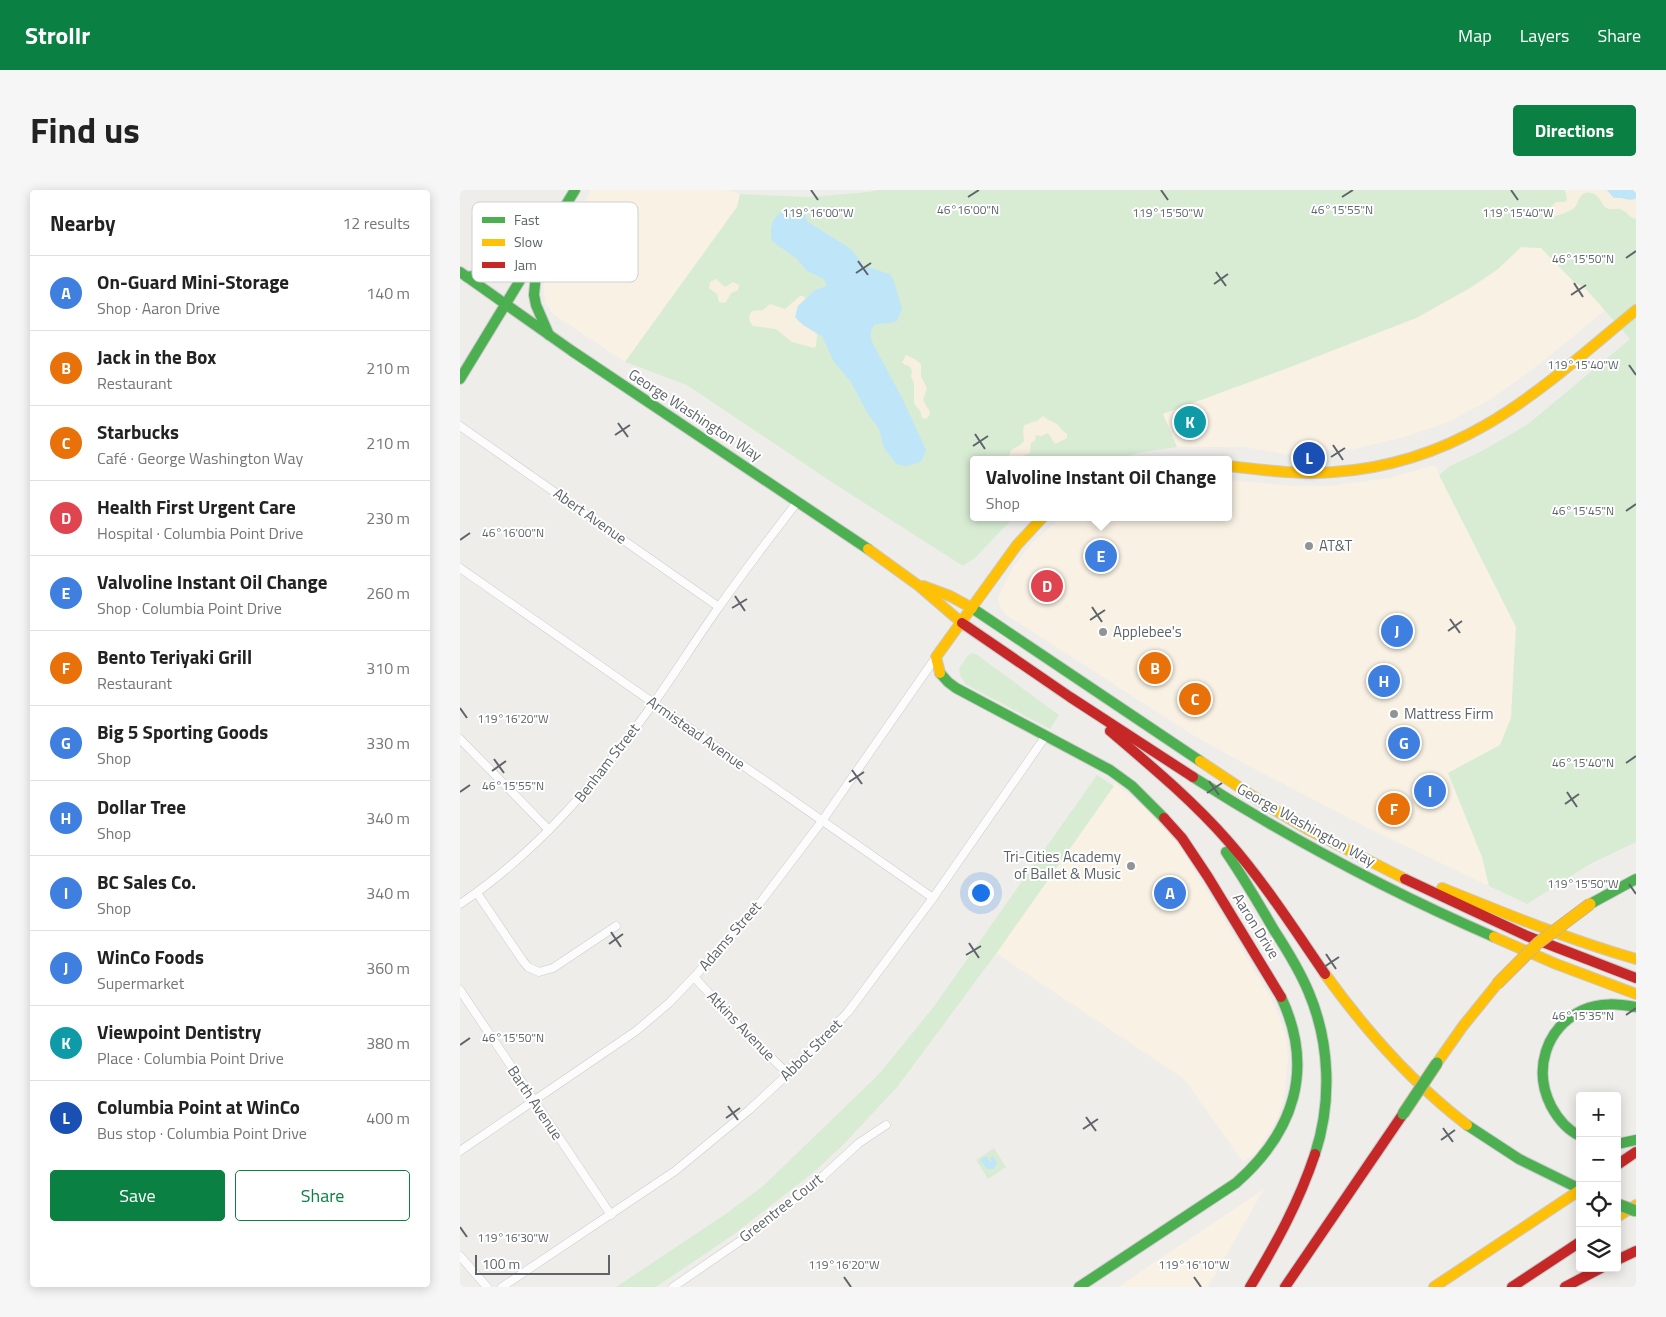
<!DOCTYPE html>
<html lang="en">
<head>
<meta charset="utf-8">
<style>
  :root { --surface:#fff; --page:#f6f6f6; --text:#222; --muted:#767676; --line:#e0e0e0; --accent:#0b8043 }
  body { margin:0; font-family:"Titillium Web",sans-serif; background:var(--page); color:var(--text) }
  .controls { position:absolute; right:15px; bottom:15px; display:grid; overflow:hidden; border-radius:5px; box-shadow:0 2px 12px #0003 }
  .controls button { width:45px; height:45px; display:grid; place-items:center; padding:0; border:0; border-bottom:1px solid var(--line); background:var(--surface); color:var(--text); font:25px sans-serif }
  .scale { position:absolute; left:15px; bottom:12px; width:135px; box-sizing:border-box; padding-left:5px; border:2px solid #5e6469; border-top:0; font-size:14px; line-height:18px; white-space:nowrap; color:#5e6469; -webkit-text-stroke:4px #fff; paint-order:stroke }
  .you { position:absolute; left:520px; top:702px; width:18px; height:18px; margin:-12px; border:4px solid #fff; border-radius:50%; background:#1a73e8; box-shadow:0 0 0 8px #1a73e833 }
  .badge { display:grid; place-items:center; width:32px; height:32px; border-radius:50%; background:var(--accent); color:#fff; font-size:16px; font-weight:700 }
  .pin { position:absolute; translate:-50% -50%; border:2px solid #fff; box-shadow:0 1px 5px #0006 }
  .popup { position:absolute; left:510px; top:266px; width:262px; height:65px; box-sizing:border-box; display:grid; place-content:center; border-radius:5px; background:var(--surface); filter:drop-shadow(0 1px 4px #0005); font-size:16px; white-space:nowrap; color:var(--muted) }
  .popup b { font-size:19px; color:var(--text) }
  .popup::after { content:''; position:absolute; left:50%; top:100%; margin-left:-10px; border:10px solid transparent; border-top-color:var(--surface) }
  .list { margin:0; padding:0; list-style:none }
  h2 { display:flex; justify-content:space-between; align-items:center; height:65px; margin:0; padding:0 20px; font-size:21px }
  h2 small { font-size:16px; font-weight:400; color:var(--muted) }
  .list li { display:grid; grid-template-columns:32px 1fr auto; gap:15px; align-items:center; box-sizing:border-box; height:75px; padding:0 20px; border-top:1px solid var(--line) }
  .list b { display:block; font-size:19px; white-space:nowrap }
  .list p { margin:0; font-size:16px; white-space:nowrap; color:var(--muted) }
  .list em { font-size:16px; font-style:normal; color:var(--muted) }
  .actions { display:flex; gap:10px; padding:15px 20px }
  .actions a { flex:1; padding:11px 0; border:1px solid var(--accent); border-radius:5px; text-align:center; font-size:18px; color:var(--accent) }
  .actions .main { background:var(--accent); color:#fff }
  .icon { flex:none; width:28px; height:28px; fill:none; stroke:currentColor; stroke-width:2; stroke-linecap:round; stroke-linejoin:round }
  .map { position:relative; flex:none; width:1176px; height:1097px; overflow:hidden; border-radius:5px }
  header { display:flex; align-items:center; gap:30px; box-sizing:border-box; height:70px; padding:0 25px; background:var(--accent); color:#fff }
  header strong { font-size:24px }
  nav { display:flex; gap:28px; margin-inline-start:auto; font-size:18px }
  .intro { display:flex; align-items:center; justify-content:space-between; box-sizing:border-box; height:120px; padding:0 30px }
  h1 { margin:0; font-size:35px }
  .button { padding:12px 22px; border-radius:5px; background:var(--accent); color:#fff; font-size:18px; font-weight:700 }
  main { display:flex; gap:30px; padding:0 30px }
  aside { flex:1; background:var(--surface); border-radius:5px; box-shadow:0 2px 12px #0003 }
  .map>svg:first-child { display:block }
  .commercial { fill:#f8f1e4 }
  .green { fill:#d8ecd4 }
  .sand { fill:#f7efdf }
  .water { fill:#bfe5f9 }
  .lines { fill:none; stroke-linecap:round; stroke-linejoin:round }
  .street-casing { stroke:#cbcbcb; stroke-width:9 }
  .fast-casing { stroke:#cacacb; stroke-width:12 }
  .slow-casing { stroke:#cacacb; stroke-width:12 }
  .jam-casing { stroke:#cacacb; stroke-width:12 }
  .street { stroke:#fdfcfc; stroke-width:8 }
  .fast { stroke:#4caf50; stroke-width:10 }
  .slow { stroke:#ffc107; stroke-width:10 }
  .jam { stroke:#c62828; stroke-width:10 }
  .fast-bridge-casing { stroke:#c8b496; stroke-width:13; stroke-linecap:butt }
  .slow-bridge-casing { stroke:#c8b496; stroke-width:13; stroke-linecap:butt }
  .fast-bridge { stroke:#4caf50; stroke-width:11 }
  .slow-bridge { stroke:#ffc107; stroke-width:11 }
  .ticks { fill:none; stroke:#5e6469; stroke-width:2 }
  .poi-dot { fill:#919496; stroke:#fff; stroke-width:2 }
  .labels { text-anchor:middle; stroke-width:4; stroke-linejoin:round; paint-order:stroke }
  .street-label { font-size:15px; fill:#5e6469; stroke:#fff }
  .poi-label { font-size:15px; fill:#5e6469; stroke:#fff; text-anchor:start }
  .key { fill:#fff; stroke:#cfd0d2; stroke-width:1 }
  .key-label { font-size:14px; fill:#5e6469 }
  .ticks-label { font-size:12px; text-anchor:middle; fill:#5e6469; stroke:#fff; stroke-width:4; stroke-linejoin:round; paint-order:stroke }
</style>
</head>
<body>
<header>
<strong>Strollr</strong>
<nav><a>Map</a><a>Layers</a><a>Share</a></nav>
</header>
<div class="intro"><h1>Find us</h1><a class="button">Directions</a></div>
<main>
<aside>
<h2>Nearby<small>12 results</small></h2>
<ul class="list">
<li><span class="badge" style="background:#3f7fe0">A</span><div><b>On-Guard Mini-Storage</b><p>Shop · Aaron Drive</p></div><em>140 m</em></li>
<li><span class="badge" style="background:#e8710a">B</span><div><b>Jack in the Box</b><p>Restaurant</p></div><em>210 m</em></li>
<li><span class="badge" style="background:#e8710a">C</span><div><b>Starbucks</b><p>Café · George Washington Way</p></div><em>210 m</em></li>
<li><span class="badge" style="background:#e0444e">D</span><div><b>Health First Urgent Care</b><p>Hospital · Columbia Point Drive</p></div><em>230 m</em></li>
<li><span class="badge" style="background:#3f7fe0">E</span><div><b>Valvoline Instant Oil Change</b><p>Shop · Columbia Point Drive</p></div><em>260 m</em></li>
<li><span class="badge" style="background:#e8710a">F</span><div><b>Bento Teriyaki Grill</b><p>Restaurant</p></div><em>310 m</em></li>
<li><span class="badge" style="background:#3f7fe0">G</span><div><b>Big 5 Sporting Goods</b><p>Shop</p></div><em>330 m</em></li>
<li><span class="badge" style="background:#3f7fe0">H</span><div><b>Dollar Tree</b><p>Shop</p></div><em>340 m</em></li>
<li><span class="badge" style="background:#3f7fe0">I</span><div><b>BC Sales Co.</b><p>Shop</p></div><em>340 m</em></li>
<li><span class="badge" style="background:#3f7fe0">J</span><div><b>WinCo Foods</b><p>Supermarket</p></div><em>360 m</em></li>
<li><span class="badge" style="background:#0f9aa8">K</span><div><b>Viewpoint Dentistry</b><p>Place · Columbia Point Drive</p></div><em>380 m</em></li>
<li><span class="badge" style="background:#1a4fb4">L</span><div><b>Columbia Point at WinCo</b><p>Bus stop · Columbia Point Drive</p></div><em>400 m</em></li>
</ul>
<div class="actions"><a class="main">Save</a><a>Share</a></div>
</aside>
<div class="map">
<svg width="1176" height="1097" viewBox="0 0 1176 1097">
  <rect width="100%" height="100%" fill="#efedea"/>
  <g class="commercial">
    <path d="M131 0H265L280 4 277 17 165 172 93 124 85 113 83 92Z"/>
    <path d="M1061 57 1081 58 1113 91 1125 97 1145 120 1082 172 1030 210 986 233 941 248 894 259 857 261 825 264 784 257H717L702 224 825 179 956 128 1010 98 1038 79Z"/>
    <path d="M975 275 1056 437 1051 528 1040 555 988 583 1022 667 1029 696 910 639 785 574 731 544 545 424 540 416 538 407 553 377 572 353 602 327H768L769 290 834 296H869L929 288Z"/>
    <path d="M655 593 684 617 720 656 811 808 820 828 826 848 828 869 824 909 817 929 808 945 796 963 783 972 724 889 536 763Z"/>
    <path d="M804 999 748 1097H658Z"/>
  </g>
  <g class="green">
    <path d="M417 0H1176V652L1130 674 1067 714 1029 696 1022 667 988 583 1040 555 1051 528 1056 437 979 285 990 276 1022 261 1068 234 1170 149 1125 98 1114 92 1081 58 1061 57 1038 79 1010 98 956 128 825 179 703 224 717 257 682 262 653 270H514V327H554L516 367 503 376 373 293 227 195 165 172 277 17 280 4 349 7 409 2Z"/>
    <path d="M512 463 516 464 599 525 590 539 505 494 500 485 499 478 508 465Z"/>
    <path d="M637 585 654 596 538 761 438 896 383 955 354 982 273 1045 196 1097H156L267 1023 303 996 418 885 472 819Z"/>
    <path d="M534 958 546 977 528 989 516 970Z"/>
  </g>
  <g class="sand">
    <path d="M1105 0H1147L1154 8C1162 7 1168 11 1176 9V29C1169 28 1167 21 1160 19 1155 18 1150 21 1145 17 1140 11 1137 0 1125 3 1118 6 1119 14 1114 18 1112 21 1096 26 1093 27L1090 23 1089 19 1096 12H1105L1107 10Z"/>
    <path d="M256 89 265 97 273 92 279 95 278 100 271 103 266 112 262 113 259 112 257 104 249 98 250 92Z"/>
    <path d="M340 106H343L346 109 338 116 337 130 357 144 356 156 354 158 332 152 316 139 293 136C288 131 288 126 292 121L303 120 310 114 325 119Z"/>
    <path d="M446 165 455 169 461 174V186L467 198 463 210 470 222 469 226 466 229 462 228 460 221 454 213V194L451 186 452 180 449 176 445 175 442 172Z"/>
    <path d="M583 226C588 230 594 232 598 235 601 239 603 241 607 244V248L595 254 588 243 581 246 576 245 575 250 571 253 570 263 562 266 561 270H550L549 266 551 260 560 255 564 251 563 241 564 235 577 231Z"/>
  </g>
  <g class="water">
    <path d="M1147 0H1176V8C1169 12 1163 7 1154 8Z"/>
    <path d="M336 17 344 22 348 32 391 59 404 76 430 84 434 91 442 119 437 131C428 135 422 132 414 135L411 141V150L443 210 466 260 461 272 446 276 436 274 424 258 419 239 408 224 391 192 374 172 362 146 343 135 335 127 338 116 355 100 367 96 364 89 347 81 337 69 312 51C308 31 317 20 336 17Z"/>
    <path d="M526 966 530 972 532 971 530 968 533 966 537 973 534 979H527L520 970Z"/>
  </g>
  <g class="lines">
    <defs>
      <g id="street">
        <path d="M0 236 259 417"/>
        <path d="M0 378 473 708"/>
        <path d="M0 549 89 640"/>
        <path d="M17 703 63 771 68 777 79 782 93 778 156 736"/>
        <path d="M0 714C79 661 138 590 193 514 216 482 236 449 259 417 284 381 311 346 338 311"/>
        <path d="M234 787 283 840 328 884"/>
        <path d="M0 800 151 1025"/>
        <path d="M0 961 176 841 209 813 234 787 290 726 362 631 476 467"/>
        <path d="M0 1066 27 1097"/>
        <path d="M42 1097 215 981 289 920 328 884 388 822 473 708 585 547"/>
        <path d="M213 1097 286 1047 349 999 399 953 426 935"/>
      </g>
      <g id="fast">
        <path d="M78 62 74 105 76 115 89 145"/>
        <path d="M0 82 112 161 408 359"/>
        <path d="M7 87C34 83 55 78 78 62"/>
        <path d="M0 189 115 0"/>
        <path d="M512 418 740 571"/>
        <path d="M480 483 488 492 496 498 650 580 672 596 704 628"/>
        <path d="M733 587C829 648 930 702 1034 747"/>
        <path d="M766 662C783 687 799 714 814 740 827 760 840 781 849 803 870 853 872 912 855 964"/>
        <path d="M1130 714 1176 689"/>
        <path d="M1007 935 1059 969 1120 999"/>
        <path d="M1120 946C1107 940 1098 929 1091 916 1073 880 1085 838 1123 820 1140 812 1159 814 1176 817"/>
        <path d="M1157 954 1176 950"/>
        <path d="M619 1097 776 993C834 942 855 879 821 807"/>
      </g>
      <g id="slow">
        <path d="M768 276C803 280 839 285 874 282 1005 273 1081 199 1176 120"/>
        <path d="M408 359 459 396 502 433"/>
        <path d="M463 396 490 406 512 418"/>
        <path d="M480 483 476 467 557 355 583 327"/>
        <path d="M740 571 806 615 849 640 945 689"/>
        <path d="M982 698C1046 724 1110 750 1176 769"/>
        <path d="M1034 747 1096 774 1176 804"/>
        <path d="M865 784C906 841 951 892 1007 935"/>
        <path d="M977 873 1003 836 1037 794"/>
        <path d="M1157 1027 1176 1015"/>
        <path d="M974 1097 1120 1000"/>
      </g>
      <g id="jam">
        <path d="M502 433 610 507 733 587"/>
        <path d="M650 541C691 576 732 610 768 651 804 692 834 739 865 784"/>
        <path d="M704 628 722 648 748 687 821 807"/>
        <path d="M945 689 1067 746 1176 788"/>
        <path d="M1157 975 1176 962"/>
        <path d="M1157 1070 1176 1061"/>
        <path d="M790 1097C816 1054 839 1012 855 964"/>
        <path d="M825 1097 943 924"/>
        <path d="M1052 1097 1120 1052"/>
        <path d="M1105 1097 1141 1078"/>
      </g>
    </defs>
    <use href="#street" class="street-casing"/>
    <use href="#fast" class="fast-casing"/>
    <use href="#slow" class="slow-casing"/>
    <use href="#jam" class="jam-casing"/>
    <use href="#street" class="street"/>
    <use href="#fast" class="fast"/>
    <use href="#slow" class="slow"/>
    <use href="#jam" class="jam"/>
    <defs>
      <g id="fast-bridge">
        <path d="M943 924 977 873"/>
        <path d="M1157 1014 1176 1021"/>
      </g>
      <path id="slow-bridge" d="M1037 794 1078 753 1130 714"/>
    </defs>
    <use href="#fast-bridge" class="fast-bridge-casing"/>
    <use href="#slow-bridge" class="slow-bridge-casing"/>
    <use href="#fast-bridge" class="fast-bridge"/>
    <use href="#slow-bridge" class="slow-bridge"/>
  </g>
  <path class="ticks" d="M351 0 358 10M701 0 708 10M1051 0 1058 10M508 7 519 0M882 7 893 0M1166 68 1176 61M398 71 408 85M756 82 766 96M396 83 411 73M1114 93 1123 107M754 94 768 84M1111 105 1126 95M1169 175 1176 185M158 233 168 247M515 244 525 259M155 245 170 235M873 255 883 270M513 256 528 246M871 267 885 258M1166 321 1176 314M0 350 10 343M275 406 285 421M632 417 642 432M272 418 287 409M990 429 1000 443M630 430 645 420M988 441 1002 431M0 518 7 528M34 569 44 583M1166 573 1176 566M392 580 402 594M32 581 46 571M749 591 759 605M389 592 404 582M0 602 10 595M1107 602 1117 617M747 603 762 593M1105 614 1119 604M1169 694 1176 704M151 742 161 757M509 753 519 768M149 754 163 744M866 764 876 779M506 765 521 756M864 777 879 767M1166 825 1176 818M0 855 10 848M268 916 278 930M626 927 636 941M266 928 280 918M983 938 993 952M623 939 638 929M981 950 995 940M0 1037 7 1047M384 1087 391 1097M734 1087 741 1097"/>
  <g class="poi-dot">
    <circle cx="849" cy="356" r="5"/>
    <circle cx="643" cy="442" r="5"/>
    <circle cx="934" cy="524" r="5"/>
    <circle cx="671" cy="676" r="5"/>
  </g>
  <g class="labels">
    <g class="street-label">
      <text transform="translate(235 225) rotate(33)" y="5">George Washington Way</text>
      <text transform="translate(130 326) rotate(35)" y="5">Abert Avenue</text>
      <text transform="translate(236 543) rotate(35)" y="5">Armistead Avenue</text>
      <text transform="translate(147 573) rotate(-52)" y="5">Benham Street</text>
      <text transform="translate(846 635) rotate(29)" y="5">George Washington Way</text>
      <text transform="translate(796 736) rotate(58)" y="5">Aaron Drive</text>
      <text transform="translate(270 746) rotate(-49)" y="5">Adams Street</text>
      <text transform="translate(281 836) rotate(46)" y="5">Atkins Avenue</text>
      <text transform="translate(351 860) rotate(-45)" y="5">Abbot Street</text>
      <text transform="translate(75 913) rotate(56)" y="5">Barth Avenue</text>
      <text transform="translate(321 1018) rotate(-38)" y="5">Greentree Court</text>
    </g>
    <g class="poi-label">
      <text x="859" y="361">AT&amp;T</text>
      <text x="653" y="447">Applebee's</text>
      <text x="944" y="529">Mattress Firm</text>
      <text x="661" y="672" text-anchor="end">Tri-Cities Academy<tspan x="661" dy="17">of Ballet &amp; Music</tspan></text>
    </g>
  </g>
  <rect x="12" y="12" width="166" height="80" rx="8" class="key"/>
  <rect x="22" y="27" width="23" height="6" fill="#4caf50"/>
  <rect x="22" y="49" width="23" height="7" fill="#ffc107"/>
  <rect x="22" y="72" width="23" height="6" fill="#c62828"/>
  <g class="key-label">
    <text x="54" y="35">Fast</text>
    <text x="54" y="57">Slow</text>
    <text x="54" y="80">Jam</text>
  </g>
  <g class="ticks-label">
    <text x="508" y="24">46°16'00"N</text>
    <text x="882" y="24">46°15'55"N</text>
    <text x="358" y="27">119°16'00"W</text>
    <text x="708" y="27">119°15'50"W</text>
    <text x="1058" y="27">119°15'40"W</text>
    <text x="1123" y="73">46°15'50"N</text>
    <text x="1123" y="179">119°15'40"W</text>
    <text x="1123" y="325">46°15'45"N</text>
    <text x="53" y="347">46°16'00"N</text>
    <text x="53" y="533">119°16'20"W</text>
    <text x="1123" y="577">46°15'40"N</text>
    <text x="53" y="600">46°15'55"N</text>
    <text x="1123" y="698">119°15'50"W</text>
    <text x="1123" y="830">46°15'35"N</text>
    <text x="53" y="852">46°15'50"N</text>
    <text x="53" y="1052">119°16'30"W</text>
    <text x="384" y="1079">119°16'20"W</text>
    <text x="734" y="1079">119°16'10"W</text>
  </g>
</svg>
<div class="controls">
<button>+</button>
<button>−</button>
<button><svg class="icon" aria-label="locate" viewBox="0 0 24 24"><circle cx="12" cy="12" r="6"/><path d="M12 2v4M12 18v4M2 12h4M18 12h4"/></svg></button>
<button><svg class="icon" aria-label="layers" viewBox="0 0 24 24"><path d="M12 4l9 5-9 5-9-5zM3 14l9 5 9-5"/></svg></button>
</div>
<div class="scale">100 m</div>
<div class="you"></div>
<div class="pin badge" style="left:710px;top:703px;background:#3f7fe0">A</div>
<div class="pin badge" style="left:695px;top:478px;background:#e8710a">B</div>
<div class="pin badge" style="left:735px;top:509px;background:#e8710a">C</div>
<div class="pin badge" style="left:587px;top:396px;background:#e0444e">D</div>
<div class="pin badge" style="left:641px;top:366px;background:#3f7fe0">E</div>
<div class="popup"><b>Valvoline Instant Oil Change</b>Shop</div>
<div class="pin badge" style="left:934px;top:619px;background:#e8710a">F</div>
<div class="pin badge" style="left:944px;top:553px;background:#3f7fe0">G</div>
<div class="pin badge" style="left:924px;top:491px;background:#3f7fe0">H</div>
<div class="pin badge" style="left:970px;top:601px;background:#3f7fe0">I</div>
<div class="pin badge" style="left:937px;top:441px;background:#3f7fe0">J</div>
<div class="pin badge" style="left:730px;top:232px;background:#0f9aa8">K</div>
<div class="pin badge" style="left:849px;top:268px;background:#1a4fb4">L</div>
</div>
</main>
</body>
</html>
